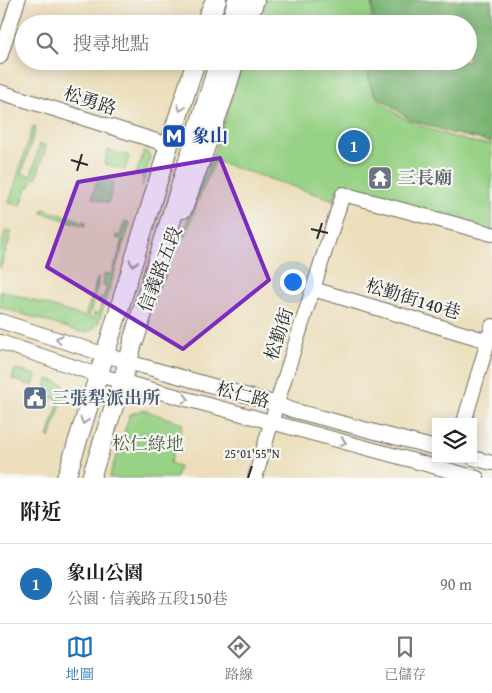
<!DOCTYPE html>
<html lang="zh-TW">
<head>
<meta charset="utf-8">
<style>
  :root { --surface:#fff; --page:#f2f2f2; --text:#202124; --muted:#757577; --line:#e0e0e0; --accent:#1f6fb2 }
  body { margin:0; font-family:"Gentium Book Plus","Noto Serif TC",serif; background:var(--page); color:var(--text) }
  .controls { position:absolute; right:15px; bottom:15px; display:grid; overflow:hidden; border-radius:0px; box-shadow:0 2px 12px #0003 }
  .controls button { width:45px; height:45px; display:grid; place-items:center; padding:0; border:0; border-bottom:1px solid var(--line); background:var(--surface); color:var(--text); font:25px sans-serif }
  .you { position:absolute; left:292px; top:281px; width:18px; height:18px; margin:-12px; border:4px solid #fff; border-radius:50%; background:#1a73e8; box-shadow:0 0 0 8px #1a73e833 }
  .badge { display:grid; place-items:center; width:32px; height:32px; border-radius:50%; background:var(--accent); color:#fff; font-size:16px; font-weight:700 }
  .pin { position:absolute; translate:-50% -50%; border:2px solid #fff; box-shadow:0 1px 5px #0006 }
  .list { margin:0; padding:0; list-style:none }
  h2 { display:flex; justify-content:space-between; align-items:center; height:65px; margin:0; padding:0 20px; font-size:21px }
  h2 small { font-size:16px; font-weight:400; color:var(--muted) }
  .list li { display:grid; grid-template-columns:32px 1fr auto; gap:15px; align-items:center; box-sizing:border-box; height:80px; padding:0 20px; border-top:1px solid var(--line) }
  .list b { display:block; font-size:19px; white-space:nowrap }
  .list p { margin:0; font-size:16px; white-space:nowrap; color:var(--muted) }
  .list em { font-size:16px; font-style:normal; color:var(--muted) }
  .icon { flex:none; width:28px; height:28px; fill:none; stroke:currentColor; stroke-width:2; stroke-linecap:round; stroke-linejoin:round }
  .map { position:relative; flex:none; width:492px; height:478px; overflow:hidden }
  .search { position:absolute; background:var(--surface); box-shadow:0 2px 12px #0003; left:15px; right:15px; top:15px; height:55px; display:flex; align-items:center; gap:12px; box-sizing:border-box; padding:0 18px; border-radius:28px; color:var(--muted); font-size:19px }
  .sheet { height:145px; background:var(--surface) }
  nav { display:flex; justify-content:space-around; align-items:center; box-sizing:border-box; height:70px; border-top:1px solid var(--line); background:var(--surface); font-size:14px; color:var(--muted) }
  nav a { display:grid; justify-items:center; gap:2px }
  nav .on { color:var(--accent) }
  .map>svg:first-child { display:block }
  .green { fill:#98d286; stroke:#627e58 }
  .forest { fill:#7ab473; stroke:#52704f }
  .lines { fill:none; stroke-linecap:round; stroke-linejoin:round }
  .minor-casing { stroke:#6f6a5d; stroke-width:16 }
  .major-casing { stroke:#6f6a5d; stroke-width:20 }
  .highway-casing { stroke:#6f6a5d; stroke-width:22 }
  .minor { stroke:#fff; stroke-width:14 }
  .major { stroke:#fff; stroke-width:18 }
  .highway { stroke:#fff; stroke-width:20 }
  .oneway { stroke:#a0a0a0 }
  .marked { fill:#7b2cbf; fill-opacity:0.2; stroke:#7b2cbf; stroke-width:4; stroke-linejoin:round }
  .ticks { fill:none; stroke:#2b2b2b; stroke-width:2 }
  .labels { text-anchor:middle; stroke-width:4.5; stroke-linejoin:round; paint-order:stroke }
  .street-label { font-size:18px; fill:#2b2b2b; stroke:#f6f6f2 }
  .transit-label { font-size:18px; font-weight:bold; fill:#164399; stroke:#f6f6f2; text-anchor:start }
  .worship-label { font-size:18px; font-weight:bold; fill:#5b616d; stroke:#f6f6f2; text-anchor:start }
  .service-label { font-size:18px; font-weight:bold; fill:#4e5e75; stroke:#f6f6f2; text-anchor:start }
  .park-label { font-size:18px; fill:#4c5d46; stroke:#f6f6f2 }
  .ticks-label { font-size:12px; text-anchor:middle; fill:#2b2b2b; stroke:#f6f6f2; stroke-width:4.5; stroke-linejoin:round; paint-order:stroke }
</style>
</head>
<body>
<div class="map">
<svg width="492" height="478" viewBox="0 0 492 478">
  <rect width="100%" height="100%" fill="#f6f6f2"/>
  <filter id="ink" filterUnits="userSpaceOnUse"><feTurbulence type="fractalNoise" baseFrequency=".02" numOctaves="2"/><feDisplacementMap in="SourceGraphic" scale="10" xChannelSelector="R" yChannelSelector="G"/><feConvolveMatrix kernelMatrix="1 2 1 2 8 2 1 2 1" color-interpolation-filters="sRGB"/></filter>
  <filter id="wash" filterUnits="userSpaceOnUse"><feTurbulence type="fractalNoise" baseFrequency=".0096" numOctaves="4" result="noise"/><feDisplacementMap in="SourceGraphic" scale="20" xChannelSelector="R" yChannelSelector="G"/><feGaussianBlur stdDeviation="1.12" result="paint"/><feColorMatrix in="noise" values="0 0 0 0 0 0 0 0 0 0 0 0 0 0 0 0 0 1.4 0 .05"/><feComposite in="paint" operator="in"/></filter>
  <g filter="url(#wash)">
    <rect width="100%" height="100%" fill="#ecdebb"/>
    <g class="green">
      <path d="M262 0H371L372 12 370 24H255Z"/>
      <path d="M243 61H368C368 70 367 81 371 88 378 102 396 114 409 121 417 125 426 128 435 131 453 137 473 144 492 144V231L337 190 334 200 215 161 201 193 185 237 182 236 194 200 216 147Z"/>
      <path d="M33 126 36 127 22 173 31 176 40 144 46 146 36 179 33 178 30 187H27L21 206 9 203Z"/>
      <path d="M108 150 129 156 125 170 104 164Z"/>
      <path d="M144 150 149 154 150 158 142 186 143 179 141 174 139 173 135 174 137 169 140 164Z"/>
      <path d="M98 177 114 182 108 203 92 198Z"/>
      <path d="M43 209 86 222 85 226 42 213Z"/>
      <path d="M125 221 130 223 99 321C96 329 89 333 80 332L0 307V290L85 317 98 277 97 288 89 317 93 319 94 313 98 314 102 302 98 301 99 297 103 298 107 286 103 285V279L105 273 112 275 123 240 116 238V235L120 236Z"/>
      <path d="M6 230 12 232 0 269V250Z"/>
      <path d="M15 369 36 375 33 386 12 379Z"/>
      <path d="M48 379 64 384 61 394 45 389Z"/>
      <path d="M44 392 63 398 50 438 48 437 59 400 43 395Z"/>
      <path d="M144 410 183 424 170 463 179 466 176 478H109L130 414Z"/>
    </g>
    <path class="forest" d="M372 0H492V142L455 134 410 120 376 95 369 81 371 61H468V24H373V9Z"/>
  </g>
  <g filter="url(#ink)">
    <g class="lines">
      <defs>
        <g id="minor">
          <path d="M0 57 18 0"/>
          <path d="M0 92 169 145"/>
          <path d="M313 289 488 341 492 326"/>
          <path d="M0 321 128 362 277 404 292 410 436 448"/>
          <path d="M0 342 98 375 477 478"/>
          <path d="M464 422 488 341"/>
          <path d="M473 458 492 463"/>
          <path d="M255 478 280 393 343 194 492 234"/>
        </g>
        <g id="major">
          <path d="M247 24 255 0"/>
          <path d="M183 209 224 97 235 61"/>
          <path d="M66 478 112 332 169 145 196 61"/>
          <path d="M91 478 128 362 134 339 138 327"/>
        </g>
        <g id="highway">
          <path d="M209 16 216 0"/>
          <path d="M231 24 238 0"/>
          <path d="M134 339 220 61"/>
        </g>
      </defs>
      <use href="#minor" class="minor-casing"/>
      <use href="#major" class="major-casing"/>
      <use href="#highway" class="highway-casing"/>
      <use href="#minor" class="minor"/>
      <use href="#major" class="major"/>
      <use href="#highway" class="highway"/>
    </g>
    <defs><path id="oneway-chevron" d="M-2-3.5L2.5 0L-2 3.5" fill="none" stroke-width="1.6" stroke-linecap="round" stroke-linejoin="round" transform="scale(1.25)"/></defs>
    <g class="oneway">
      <use href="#oneway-chevron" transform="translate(181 108) rotate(108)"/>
      <use href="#oneway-chevron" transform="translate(133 263) rotate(107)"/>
      <use href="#oneway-chevron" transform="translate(59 339) rotate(-163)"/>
      <use href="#oneway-chevron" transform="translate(186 399) rotate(15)"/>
      <use href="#oneway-chevron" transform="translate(84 421) rotate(107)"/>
      <use href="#oneway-chevron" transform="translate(343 442) rotate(15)"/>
    </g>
  </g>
  <path class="marked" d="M220 158 269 280 183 349 47 267 78 182Z"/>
  <path class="ticks" d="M71 160 88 165M77 171 82 154M311 229 328 233M317 239 322 223M248 478 252 466"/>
  <defs>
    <symbol id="metro-square" viewBox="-11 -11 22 22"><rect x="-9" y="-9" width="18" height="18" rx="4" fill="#1a4fb4" stroke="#f6f6f2"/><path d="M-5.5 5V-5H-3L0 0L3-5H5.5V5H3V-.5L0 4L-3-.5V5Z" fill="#fff"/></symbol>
    <symbol id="temple-square" viewBox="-11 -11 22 22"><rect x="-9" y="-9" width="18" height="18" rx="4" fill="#6b7280" stroke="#f6f6f2"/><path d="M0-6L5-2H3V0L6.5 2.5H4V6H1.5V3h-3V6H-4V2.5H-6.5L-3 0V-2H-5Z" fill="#fff"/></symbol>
    <symbol id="civic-square" viewBox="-11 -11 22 22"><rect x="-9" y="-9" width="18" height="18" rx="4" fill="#5c6f8a" stroke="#f6f6f2"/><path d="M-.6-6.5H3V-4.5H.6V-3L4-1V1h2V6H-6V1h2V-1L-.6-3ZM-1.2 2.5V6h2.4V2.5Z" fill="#fff"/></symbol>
  </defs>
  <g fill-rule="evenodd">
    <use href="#metro-square" x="160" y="122" width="28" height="28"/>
    <use href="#temple-square" x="366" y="164" width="28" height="28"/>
    <use href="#civic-square" x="21" y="384" width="28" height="28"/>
  </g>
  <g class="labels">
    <g class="street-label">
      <text transform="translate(90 101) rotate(18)" y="6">松勇路</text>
      <text transform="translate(160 269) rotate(-69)" y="6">信義路五段</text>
      <text transform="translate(413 299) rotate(17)" y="6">松勤街140巷</text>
      <text transform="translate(279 334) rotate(-72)" y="6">松勤街</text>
      <text transform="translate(243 395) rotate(15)" y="6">松仁路</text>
    </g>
    <g class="transit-label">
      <text x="192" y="142">象山</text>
    </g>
    <g class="worship-label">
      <text x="398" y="184">三長廟</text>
    </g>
    <g class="service-label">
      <text x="52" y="404">三張犁派出所</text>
    </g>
    <g class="park-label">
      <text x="148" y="450">松仁綠地</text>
    </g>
  </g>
  <g class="ticks-label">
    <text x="252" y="458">25°01'55"N</text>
  </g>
</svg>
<div class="controls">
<button><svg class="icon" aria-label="layers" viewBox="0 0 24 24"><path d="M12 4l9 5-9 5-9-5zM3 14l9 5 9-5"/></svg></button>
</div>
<div class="you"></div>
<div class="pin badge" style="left:354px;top:146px">1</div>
<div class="search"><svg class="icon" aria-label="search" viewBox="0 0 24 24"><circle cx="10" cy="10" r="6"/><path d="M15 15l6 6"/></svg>搜尋地點</div>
</div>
<section class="sheet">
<h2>附近<small></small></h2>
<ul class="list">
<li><span class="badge">1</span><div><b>象山公園</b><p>公園 · 信義路五段150巷</p></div><em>90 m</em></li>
</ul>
</section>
<nav>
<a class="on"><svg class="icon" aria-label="map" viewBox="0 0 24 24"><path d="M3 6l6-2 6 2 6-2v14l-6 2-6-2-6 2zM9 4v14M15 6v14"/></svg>地圖</a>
<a><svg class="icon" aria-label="directions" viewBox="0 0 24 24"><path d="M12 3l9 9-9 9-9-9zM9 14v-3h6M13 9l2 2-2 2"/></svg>路線</a>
<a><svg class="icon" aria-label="saved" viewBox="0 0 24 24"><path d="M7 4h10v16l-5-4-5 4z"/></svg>已儲存</a>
</nav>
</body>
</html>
